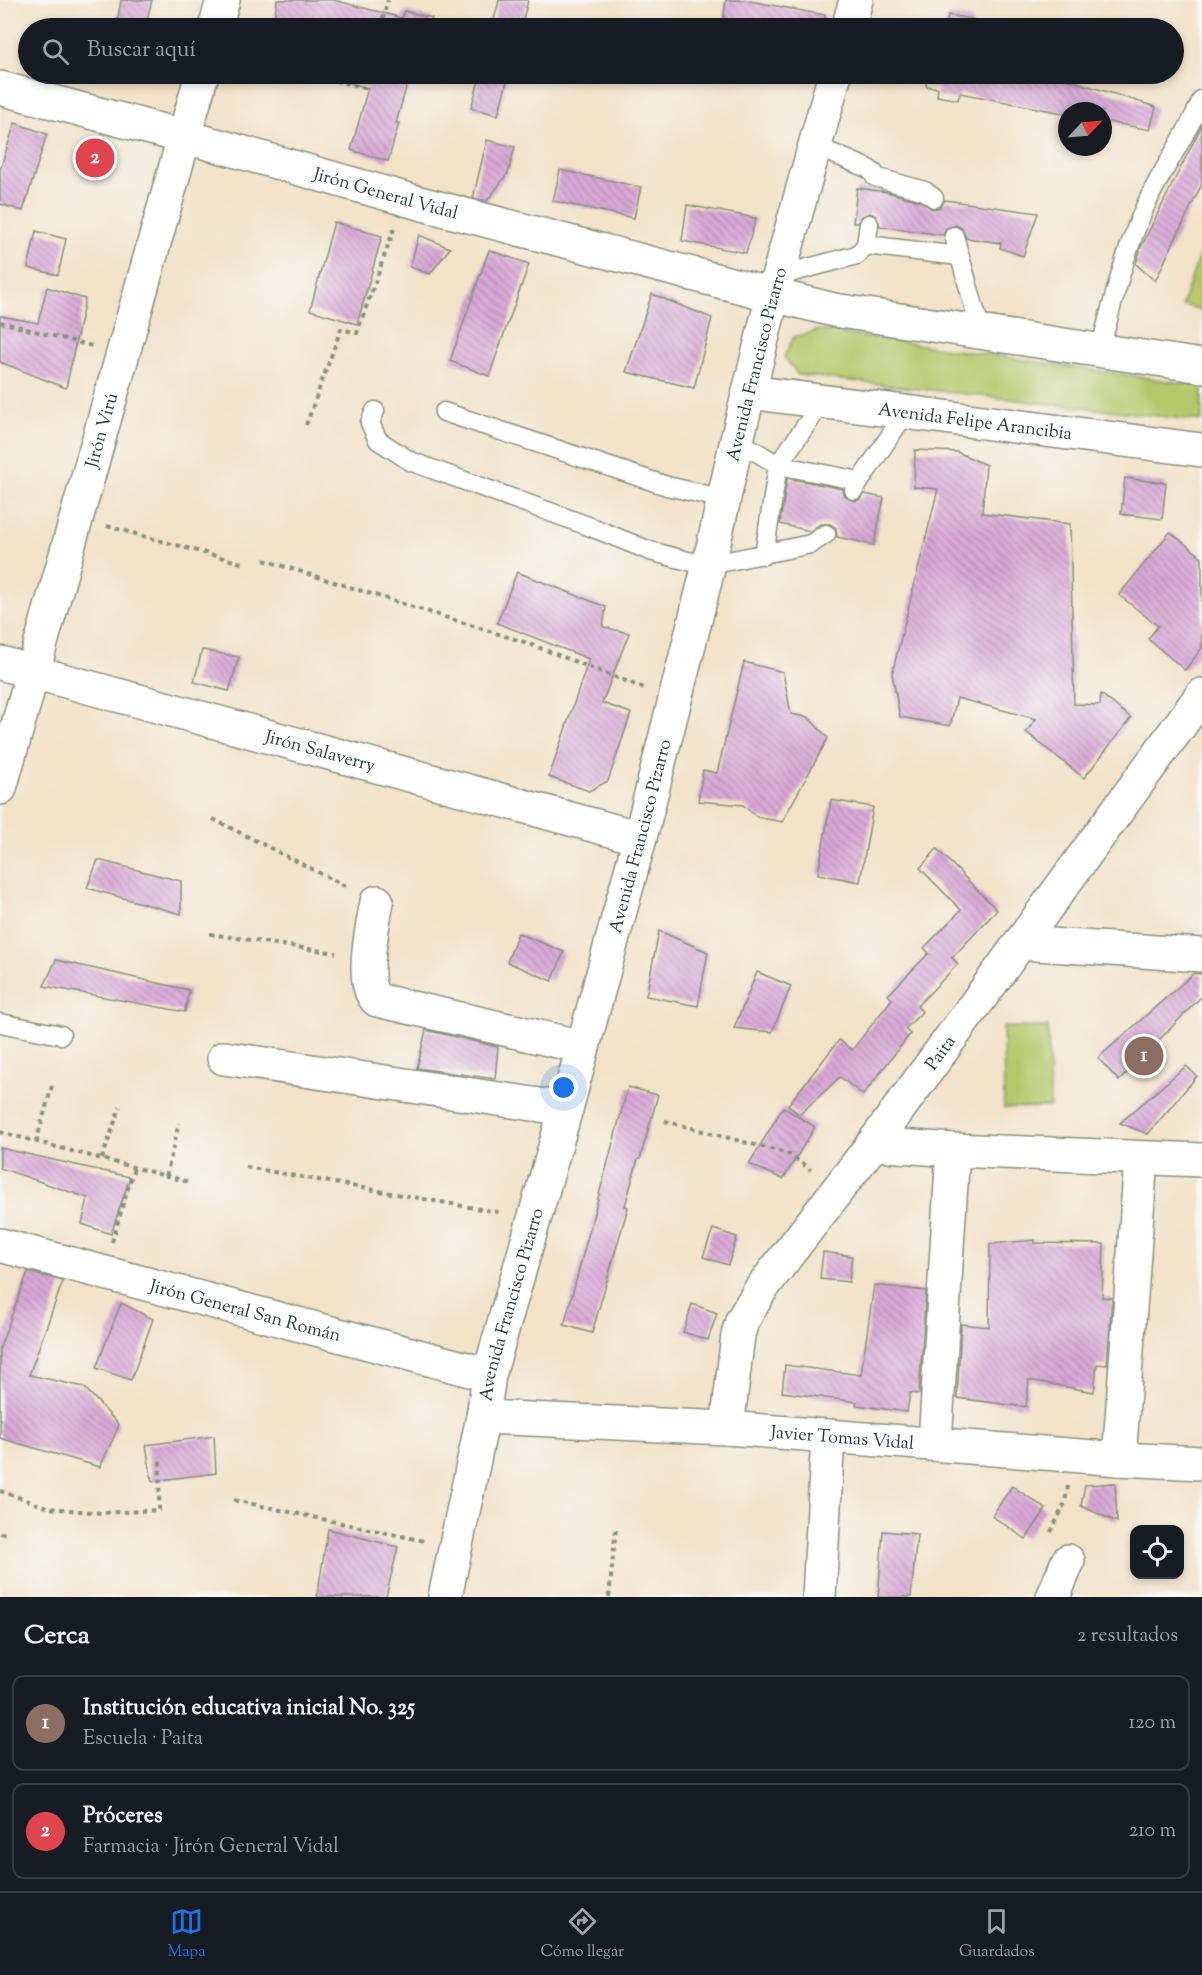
<!DOCTYPE html>
<html lang="es">
<head>
<meta charset="utf-8">
<style>
  :root { --surface:#171b24; --page:#242831; --text:#f1f3f6; --muted:#9ea1a6; --line:#363941; --accent:#1a73e8 }
  body { margin:0; font-family:"Sorts Mill Goudy",serif; background:var(--page); color:var(--text) }
  .controls { position:absolute; right:18px; bottom:18px; display:grid; overflow:hidden; border-radius:12px; box-shadow:0 3px 9px #0003 }
  .controls button { width:54px; height:54px; display:grid; place-items:center; padding:0; border:0; border-bottom:2px solid var(--line); background:var(--surface); color:var(--text); font:30px sans-serif }
  .compass { position:absolute; left:1058px; top:102px; width:54px; height:54px; border-radius:50%; background:var(--surface); box-shadow:0 3px 9px #0003; rotate:64deg }
  .you { position:absolute; left:564px; top:1088px; width:21px; height:21px; margin:-15px; border:4px solid #fff; border-radius:50%; background:#1a73e8; box-shadow:0 0 0 9px #1a73e833 }
  .badge { display:grid; place-items:center; width:39px; height:39px; border-radius:50%; background:var(--accent); color:#fff; font-size:20px; font-weight:700 }
  .pin { position:absolute; translate:-50% -50%; border:3px solid #fff; box-shadow:0 2px 6px #0006 }
  .list { margin:0; padding:0; list-style:none }
  h2 { display:flex; justify-content:space-between; align-items:center; height:78px; margin:0; padding:0 24px; font-size:26px }
  h2 small { font-size:20px; font-weight:400; color:var(--muted) }
  .list li { display:grid; grid-template-columns:39px 1fr auto; gap:18px; align-items:center; box-sizing:border-box; height:96px; margin:0 12px 12px; padding:0 12px; border:2px solid var(--line); border-radius:12px }
  .list b { display:block; font-size:22px; white-space:nowrap }
  .list p { margin:0; font-size:20px; white-space:nowrap; color:var(--muted) }
  .list em { font-size:20px; font-style:normal; color:var(--muted) }
  .icon { flex:none; width:33px; height:33px; fill:none; stroke:currentColor; stroke-width:2; stroke-linecap:round; stroke-linejoin:round }
  .map { position:relative; flex:none; width:1202px; height:1597px; overflow:hidden }
  .search { position:absolute; background:var(--surface); box-shadow:0 3px 9px #0003; left:18px; right:18px; top:18px; height:66px; display:flex; align-items:center; gap:15px; box-sizing:border-box; padding:0 21px; border-radius:33px; color:var(--muted); font-size:22px }
  .sheet { height:294px; background:var(--surface) }
  nav { display:flex; justify-content:space-around; align-items:center; box-sizing:border-box; height:84px; border-top:2px solid var(--line); background:var(--surface); font-size:16px; color:var(--muted) }
  nav a { display:grid; justify-items:center; gap:3px }
  nav .on { color:var(--accent) }
  .map>svg:first-child { display:block }
  .grass { fill:#b6c76a; stroke:#6a824f; stroke-width:1.5 }
  .building { fill:url(#building-back-hatch) }
  .lines { fill:none; stroke-linecap:round; stroke-linejoin:round }
  .lane-casing { stroke:#88907e; stroke-width:21 }
  .street-casing { stroke:#88907e; stroke-width:36 }
  .secondary-casing { stroke:#88907e; stroke-width:36 }
  .path { stroke:#88907e; stroke-width:4; stroke-dasharray:4.5 4.5; stroke-linecap:butt }
  .lane { stroke:#fff; stroke-width:18 }
  .street { stroke:#fff; stroke-width:33 }
  .secondary { stroke:#fff; stroke-width:33 }
  .labels { text-anchor:middle; stroke-width:4.5; stroke-linejoin:round; paint-order:stroke }
  .street-label { font-size:18px; fill:#1f3d34; stroke:#f6f6f2 }
</style>
</head>
<body>
<div class="map">
<svg width="1202" height="1597" viewBox="0 0 1202 1597">
  <defs>
    <pattern id="building-back-hatch" width="6" height="6" patternUnits="userSpaceOnUse" patternTransform="scale(1.5)"><rect width="6" height="6" fill="#d9a8d7"/><path d="M-1 5l2 2M0 0l6 6M5-1l2 2" fill="none" stroke="#af8aaf"/></pattern>
  </defs>
  <rect width="100%" height="100%" fill="#f6f6f2"/>
  <filter id="ink" filterUnits="userSpaceOnUse"><feTurbulence type="fractalNoise" baseFrequency=".0167" numOctaves="2"/><feDisplacementMap in="SourceGraphic" scale="12" xChannelSelector="R" yChannelSelector="G"/><feConvolveMatrix kernelMatrix="1 2 1 2 8 2 1 2 1" color-interpolation-filters="sRGB"/></filter>
  <filter id="wash" filterUnits="userSpaceOnUse"><feTurbulence type="fractalNoise" baseFrequency=".008" numOctaves="4" result="noise"/><feDisplacementMap in="SourceGraphic" scale="24" xChannelSelector="R" yChannelSelector="G"/><feGaussianBlur stdDeviation="1.35" result="paint"/><feColorMatrix in="noise" values="0 0 0 0 0 0 0 0 0 0 0 0 0 0 0 0 0 1.4 0 .05"/><feComposite in="paint" operator="in"/></filter>
  <g filter="url(#wash)">
    <rect width="100%" height="100%" fill="#f2e2c8"/>
    <g class="grass">
      <path d="M1202 247V310L1182 305Z"/>
      <path d="M819 330 1202 386V421L798 375 784 357 794 337Z"/>
      <path d="M1003 1027H1048L1050 1107 1004 1108Z"/>
    </g>
    <g id="blocks">
      <g class="building">
        <path d="M121 0H152L145 28 117 23Z"/>
        <path d="M277 0H334L402 18 404 11 432 18 429 28H273Z"/>
        <path d="M499 0H528L521 28H507L493 24Z"/>
        <path d="M726 0H744L825 15 824 28H722Z"/>
        <path d="M948 15 973 19 971 28H946Z"/>
        <path d="M341 74H410L396 123H399L388 161 351 150 368 88 340 80Z"/>
        <path d="M481 74H509L498 115 471 108Z"/>
        <path d="M927 74H1050L1156 107 1150 130 1103 121V111H1067V114L960 93 958 100 937 96 938 88 926 86Z"/>
        <path d="M15 123 47 134 23 211 0 204V170Z"/>
        <path d="M1202 125V184L1155 281 1136 264 1141 247Z"/>
        <path d="M487 140 515 147 508 173 487 201 473 198Z"/>
        <path d="M560 170 641 187 634 218 553 201Z"/>
        <path d="M857 188 887 192 920 201 932 209 939 208 945 200 1038 213 1023 256 1000 248 1001 243 966 238 962 228 956 225 946 228 943 235 880 226 876 216 870 213 861 217 858 223H853Z"/>
        <path d="M687 205 756 218 746 253 682 241Z"/>
        <path d="M334 222 382 236 357 324 310 310Z"/>
        <path d="M36 231 66 239 58 275 28 268Z"/>
        <path d="M419 235 450 248 430 274 410 267Z"/>
        <path d="M489 250 529 264 489 376 450 361Z"/>
        <path d="M47 287 85 299 66 388 0 362V316L38 323Z"/>
        <path d="M652 294 712 318 694 388 626 372Z"/>
        <path d="M915 450 957 452 986 465 982 513 1070 524 1074 704 1100 705 1101 694 1131 718 1084 778 1026 732 1036 719 957 698 950 726 900 717 892 674 938 489 914 487Z"/>
        <path d="M787 478 843 489 844 495 853 501 859 500 865 494 884 498 874 545 837 537 836 528 830 524H820L810 531 780 524Z"/>
        <path d="M1125 478 1166 483 1162 519 1121 514Z"/>
        <path d="M1170 532 1202 557V648L1185 670 1148 639 1158 626 1119 595Z"/>
        <path d="M517 572 606 607 603 627 629 633 602 703 631 713 608 781 589 791 549 777 589 659 497 623Z"/>
        <path d="M202 650 239 657 229 691 194 682Z"/>
        <path d="M744 662 783 672 791 714 808 717 828 738 782 822 757 817 743 805 698 801 703 770 717 773Z"/>
        <path d="M831 800 873 807 860 882 818 874Z"/>
        <path d="M937 849 997 910 952 958 958 964 917 1006 922 1012 905 1029 910 1034 863 1095 840 1077 799 1115 788 1105 839 1040 852 1050 892 999 888 995 929 953 924 948 961 910 920 868Z"/>
        <path d="M98 860 181 881V914L87 888Z"/>
        <path d="M659 931 708 952 698 1006 646 996Z"/>
        <path d="M518 933 564 952 552 981 507 962Z"/>
        <path d="M56 960 189 990 185 1012 44 986Z"/>
        <path d="M757 972 791 986 772 1032 734 1028Z"/>
        <path d="M1194 973 1202 974V996L1119 1081 1098 1058Z"/>
        <path d="M426 1030 498 1047 495 1079 417 1068Z"/>
        <path d="M1186 1066 1197 1076 1148 1134 1120 1123Z"/>
        <path d="M628 1087 658 1095 640 1159H638L625 1206 628 1207 592 1333 564 1325Z"/>
        <path d="M783 1107 815 1127 783 1179 749 1164Z"/>
        <path d="M0 1148 130 1177 111 1234 82 1224 88 1198 0 1168Z"/>
        <path d="M713 1229 737 1237 728 1265 703 1257Z"/>
        <path d="M1035 1240 1034 1243 1104 1244 1102 1297 1112 1298 1107 1365 1097 1364 1094 1392 1029 1380 1026 1407 957 1398 961 1324 989 1327 990 1244Z"/>
        <path d="M823 1252 852 1256 849 1282 820 1279Z"/>
        <path d="M28 1272 63 1281 29 1375 84 1387 119 1425 100 1467 0 1438V1347Z"/>
        <path d="M874 1285 926 1291 919 1394 910 1393 907 1412 856 1405 857 1402 782 1392 785 1365 861 1375Z"/>
        <path d="M121 1303 153 1319 131 1380 96 1368Z"/>
        <path d="M692 1304 717 1313 708 1340 683 1332Z"/>
        <path d="M214 1436 216 1473 152 1481 146 1445Z"/>
        <path d="M1115 1483 1117 1522 1081 1506 1085 1485Z"/>
        <path d="M1012 1486 1046 1509 1026 1539 992 1516Z"/>
        <path d="M328 1529 398 1547 386 1597H317Z"/>
        <path d="M883 1531 917 1534 911 1597H878Z"/>
      </g>
    </g>
  </g>
  <g filter="url(#ink)">
    <use href="#blocks" fill-opacity="0" stroke="#88907e" stroke-width="1.5"/>
    <g class="lines">
      <defs>
        <g id="lane">
          <path d="M815 146 867 168 874 173 875 177 925 191 934 198"/>
          <path d="M954 236 981 331"/>
          <path d="M866 245 959 256"/>
          <path d="M778 276 857 255 866 245 869 224"/>
          <path d="M1100 350C1114 297 1127 242 1152 192 1168 161 1188 132 1202 99"/>
          <path d="M823 401 778 465 860 481"/>
          <path d="M375 411 370 423 378 440 410 461 591 527 650 551 688 561 709 565 811 544 826 534"/>
          <path d="M444 412 667 486 724 499"/>
          <path d="M737 440 778 465 764 555"/>
          <path d="M854 490 906 412"/>
          <path d="M0 1023 61 1035"/>
        </g>
        <g id="street">
          <path id="s1" d="M0 88 223 147 423 204 773 295"/>
          <path id="s2" d="M0 663 640 838"/>
          <path d="M377 902C373 925 359 983 377 1000L583 1047"/>
          <path d="M1020 943 1202 955"/>
          <path d="M224 1058 566 1109"/>
          <path d="M873 1144 953 1150 1202 1160"/>
          <path id="s3" d="M0 1245 489 1375"/>
          <path id="s4" d="M483 1417 727 1428 1119 1459 1202 1463"/>
          <path id="s5" d="M727 1428 738 1335 742 1321 761 1289 873 1144 1202 695"/>
          <path d="M935 1443 953 1150"/>
          <path d="M1119 1459 1141 1158"/>
          <path d="M819 1597 828 1436"/>
          <path d="M1053 1597 1068 1561"/>
        </g>
        <g id="secondary">
          <path d="M215 28 223 0"/>
          <path d="M848 28 856 0"/>
          <path d="M773 295 834 310 1202 366"/>
          <path id="s6" d="M749 392 1202 450"/>
          <path id="s7" d="M0 788 202 74"/>
          <path id="s8" d="M445 1597 483 1417 489 1375 566 1109 640 838 709 565 737 440 773 295 835 74"/>
        </g>
      </defs>
      <use href="#lane" class="lane-casing"/>
      <use href="#street" class="street-casing"/>
      <use href="#secondary" class="secondary-casing"/>
      <g class="path">
        <path d="M380 28 388 0"/>
        <path d="M309 74 364 88 368 74"/>
        <path d="M0 322 92 346"/>
        <path d="M306 425 341 329 357 333 394 229"/>
        <path d="M107 526 245 564"/>
        <path d="M264 560 524 642 644 688"/>
        <path d="M213 819 349 888"/>
        <path d="M210 934 336 953"/>
        <path d="M665 1121 789 1154 811 1170"/>
        <path d="M0 1132 189 1182"/>
        <path d="M36 1142 52 1086"/>
        <path d="M102 1159 120 1107"/>
        <path d="M246 1167 502 1213"/>
        <path d="M166 1176 179 1123"/>
        <path d="M112 1242 134 1168"/>
        <path d="M0 1491 49 1508 101 1513 159 1510 160 1456"/>
        <path d="M234 1500 424 1541"/>
        <path d="M1051 1532 1065 1503 1068 1486"/>
        <path d="M0 1533 6 1534"/>
        <path d="M609 1597 616 1528"/>
      </g>
      <use href="#lane" class="lane"/>
      <use href="#street" class="street"/>
      <use href="#secondary" class="secondary"/>
    </g>
  </g>
  <g class="labels">
    <g class="street-label">
      <text dy="6" stroke="none"><textPath href="#s1" startOffset="400">Jirón General Vidal</textPath></text>
      <text dy="6" stroke="none"><textPath href="#s8" startOffset="1272">Avenida Francisco Pizarro</textPath></text>
      <text dy="6" stroke="none"><textPath href="#s6" startOffset="228">Avenida Felipe Arancibia</textPath></text>
      <text dy="6" stroke="none"><textPath href="#s7" startOffset="372">Jirón Virú</textPath></text>
      <text dy="6" stroke="none"><textPath href="#s2" startOffset="332">Jirón Salaverry</textPath></text>
      <text dy="6" stroke="none"><textPath href="#s8" startOffset="786">Avenida Francisco Pizarro</textPath></text>
      <text dy="6" stroke="none"><textPath href="#s5" startOffset="442">Paita</textPath></text>
      <text dy="6" stroke="none"><textPath href="#s8" startOffset="300">Avenida Francisco Pizarro</textPath></text>
      <text dy="6" stroke="none"><textPath href="#s3" startOffset="254">Jirón General San Román</textPath></text>
      <text dy="6" stroke="none"><textPath href="#s4" startOffset="360">Javier Tomas Vidal</textPath></text>
    </g>
  </g>
</svg>
<div class="controls">
<button><svg class="icon" aria-label="locate" viewBox="0 0 24 24"><circle cx="12" cy="12" r="6"/><path d="M12 2v4M12 18v4M2 12h4M18 12h4"/></svg></button>
</div>
<svg class="compass" viewBox="-18 -18 36 36"><path d="M0-13l5 13h-10z" fill="#e53935"/><path d="M0 13l5-13h-10z" fill="#9ea1a6"/></svg>
<div class="you"></div>
<div class="pin badge" style="left:1144px;top:1056px;background:#8d6e63">1</div>
<div class="pin badge" style="left:95px;top:158px;background:#e0444e">2</div>
<div class="search"><svg class="icon" aria-label="search" viewBox="0 0 24 24"><circle cx="10" cy="10" r="6"/><path d="M15 15l6 6"/></svg>Buscar aquí</div>
</div>
<section class="sheet">
<h2>Cerca<small>2 resultados</small></h2>
<ul class="list">
<li><span class="badge" style="background:#8d6e63">1</span><div><b>Institución educativa inicial No. 325</b><p>Escuela · Paita</p></div><em>120 m</em></li>
<li><span class="badge" style="background:#e0444e">2</span><div><b>Próceres</b><p>Farmacia · Jirón General Vidal</p></div><em>210 m</em></li>
</ul>
</section>
<nav>
<a class="on"><svg class="icon" aria-label="map" viewBox="0 0 24 24"><path d="M3 6l6-2 6 2 6-2v14l-6 2-6-2-6 2zM9 4v14M15 6v14"/></svg>Mapa</a>
<a><svg class="icon" aria-label="directions" viewBox="0 0 24 24"><path d="M12 3l9 9-9 9-9-9zM9 14v-3h6M13 9l2 2-2 2"/></svg>Cómo llegar</a>
<a><svg class="icon" aria-label="saved" viewBox="0 0 24 24"><path d="M7 4h10v16l-5-4-5 4z"/></svg>Guardados</a>
</nav>
</body>
</html>
